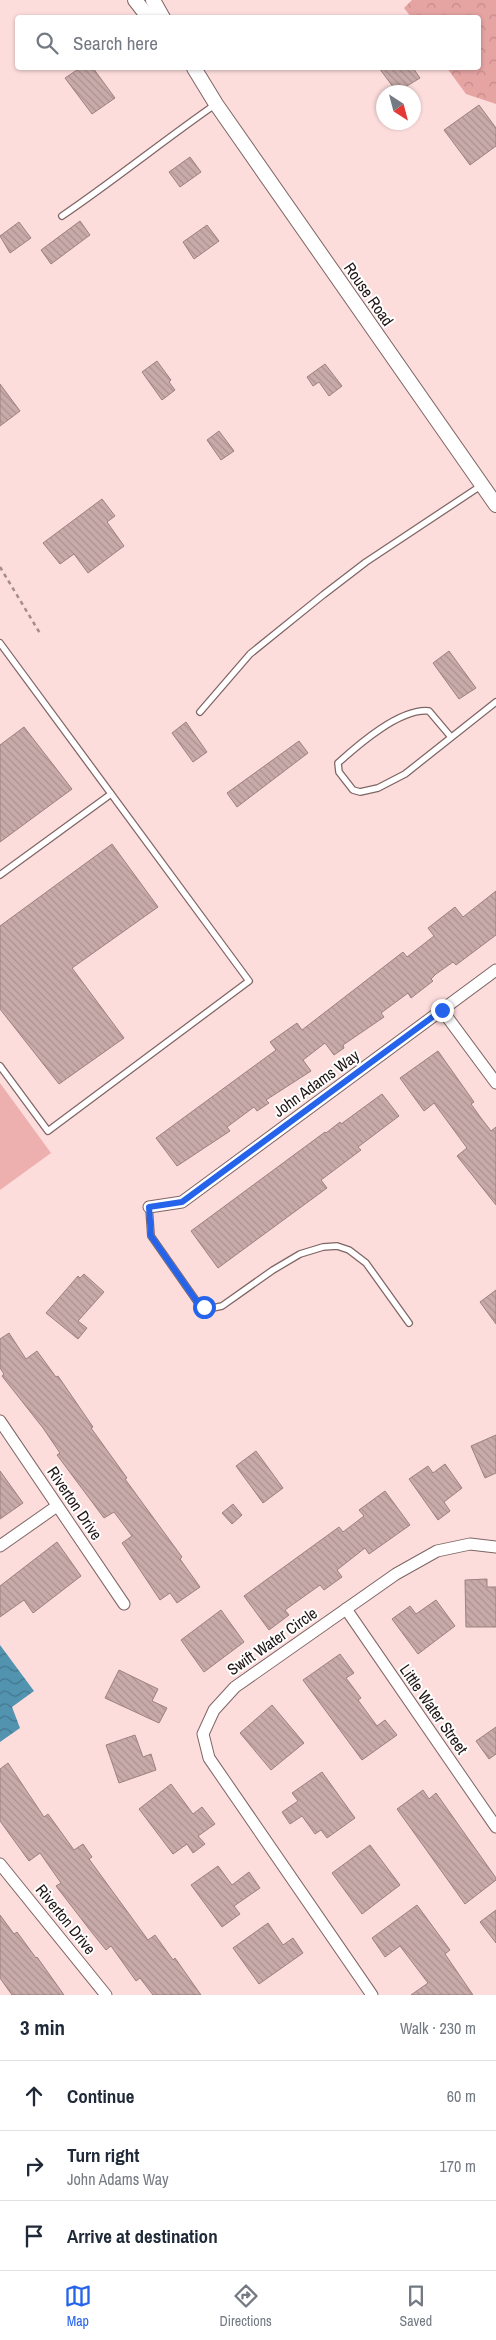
<!DOCTYPE html>
<html lang="en">
<head>
<meta charset="utf-8">
<style>
  :root { --surface:#fff; --page:#f2f2f3; --text:#1f2937; --muted:#747a83; --line:#e0e1e3; --accent:#2563eb }
  body { margin:0; font-family:"Archivo Narrow",sans-serif; background:var(--page); color:var(--text) }
  .compass { position:absolute; left:376px; top:85px; width:45px; height:45px; border-radius:50%; background:var(--surface); box-shadow:0 1px 4px #0004; rotate:144deg }
  .stop { position:absolute; width:15px; height:15px; margin:-11px; border:4px solid #2563eb; border-radius:50%; background:#fff }
  .stop.end { background:#2563eb; border-color:#fff; box-shadow:0 1px 5px #0008 }
  .list { margin:0; padding:0; list-style:none }
  h2 { display:flex; justify-content:space-between; align-items:center; height:65px; margin:0; padding:0 20px; font-size:21px }
  h2 small { font-size:16px; font-weight:400; color:var(--muted) }
  .list li { display:grid; grid-template-columns:32px 1fr auto; gap:15px; align-items:center; box-sizing:border-box; height:70px; padding:0 20px; border-top:1px solid var(--line) }
  .list b { display:block; font-size:19px; white-space:nowrap }
  .list p { margin:0; font-size:16px; white-space:nowrap; color:var(--muted) }
  .list em { font-size:16px; font-style:normal; color:var(--muted) }
  .icon { flex:none; width:28px; height:28px; fill:none; stroke:currentColor; stroke-width:2; stroke-linecap:round; stroke-linejoin:round }
  .map { position:relative; flex:none; width:496px; height:1995px; overflow:hidden }
  .search { position:absolute; background:var(--surface); box-shadow:0 1px 4px #0004; left:15px; right:15px; top:15px; height:55px; display:flex; align-items:center; gap:12px; box-sizing:border-box; padding:0 18px; border-radius:5px; color:var(--muted); font-size:19px }
  .sheet { height:275px; background:var(--surface) }
  nav { display:flex; justify-content:space-around; align-items:center; box-sizing:border-box; height:70px; border-top:1px solid var(--line); background:var(--surface); font-size:14px; color:var(--muted) }
  nav a { display:grid; justify-items:center; gap:2px }
  nav .on { color:var(--accent) }
  .map>svg:first-child { display:block }
  .green { fill:#eeafaf }
  .forest { fill:url(#forest-crowns) }
  .water { fill:url(#water-waves) }
  .building { fill:url(#building-back-hatch); stroke:#9c8180 }
  .lines { fill:none; stroke-linecap:round; stroke-linejoin:round }
  .service-casing { stroke:#7f6564; stroke-width:8 }
  .minor-casing { stroke:#7f6564; stroke-width:13 }
  .tertiary-casing { stroke:#7f6564; stroke-width:16 }
  .path { stroke:#a48d8c; stroke-width:2.5; stroke-dasharray:4 4; stroke-linecap:butt }
  .service { stroke:#fff; stroke-width:5.5 }
  .minor { stroke:#fff; stroke-width:11 }
  .tertiary { stroke:#fff; stroke-width:14 }
  .route { stroke:#2563eb; stroke-width:6 }
  .labels { text-anchor:middle; stroke-width:4; stroke-linejoin:round; paint-order:stroke }
  .street-label { font-size:16px; fill:#1f1514; stroke:#fff }
</style>
</head>
<body>
<div class="map">
<svg width="496" height="1995" viewBox="0 0 496 1995">
  <defs>
    <pattern id="forest-crowns" width="20" height="18" patternUnits="userSpaceOnUse" patternTransform="scale(1.25)"><rect width="20" height="18" fill="#e5a3a2"/><path d="M2 6a3 3 0 1 1 6 0M12 15a3 3 0 1 1 6 0" fill="none" stroke="#c48b8b"/></pattern>
    <pattern id="water-waves" width="16" height="10" patternUnits="userSpaceOnUse" patternTransform="scale(1.25)"><rect width="16" height="10" fill="#5293b0"/><path d="M0 5q4-4 8 0t8 0" fill="none" stroke="#43778e"/></pattern>
    <pattern id="building-back-hatch" width="6" height="6" patternUnits="userSpaceOnUse" patternTransform="scale(1.25)"><rect width="6" height="6" fill="#c8aaa9"/><path d="M-1 5l2 2M0 0l6 6M5-1l2 2" fill="none" stroke="#ab9191"/></pattern>
  </defs>
  <rect width="100%" height="100%" fill="#fcdddc"/>
  <path class="green" d="M0 1083 51 1153 0 1190Z"/>
  <path class="forest" d="M412 0H496V104L466 94 447 68H478V18L411 17 404 8Z"/>
  <path class="water" d="M0 1645 34 1691 12 1707 20 1728 0 1742Z"/>
  <g class="building">
    <path d="M80 68H93L115 98 92 114 65 78Z"/>
    <path d="M379 68H413L420 78 397 92Z"/>
    <path d="M479 105 496 128V146L470 165 444 130Z"/>
    <path d="M190 157 201 172 180 187 169 172Z"/>
    <path d="M80 221 90 235 51 264 41 250Z"/>
    <path d="M19 222 31 238 10 253 0 236Z"/>
    <path d="M207 225 219 241 194 259 183 242Z"/>
    <path d="M157 361 171 380 169 382 175 390 162 400 142 372Z"/>
    <path d="M325 364 342 386 329 396 319 382 313 386 307 377Z"/>
    <path d="M0 384 20 411 0 426Z"/>
    <path d="M219 431 234 451 221 460 207 440Z"/>
    <path d="M102 499 115 516 107 522 124 546 88 573 74 554 60 564 43 543Z"/>
    <path d="M449 651 476 688 459 699 433 663Z"/>
    <path d="M186 722 207 752 193 762 172 733Z"/>
    <path d="M24 727 72 789 0 842V745Z"/>
    <path d="M299 741 308 753 237 807 227 793Z"/>
    <path d="M112 844 158 907 72 968 124 1038 59 1084 0 1009V926Z"/>
    <path d="M496 891V935L456 965 453 962 436 974 431 979 433 981 411 998 408 993 381 1013 384 1017 343 1045 344 1048 334 1055 325 1043 303 1060 311 1071 266 1100 269 1103 257 1111 254 1107 227 1127 230 1131 177 1166 156 1138 276 1050 270 1042 297 1023 302 1030 403 952 407 957 434 936 428 928 455 907 463 917Z"/>
    <path d="M438 1051 474 1102 471 1104 481 1118 491 1131 496 1127V1205L457 1156 467 1148 434 1103 424 1111 400 1078Z"/>
    <path d="M382 1094 399 1116 358 1147 361 1150 321 1180 327 1188 218 1268 191 1231 325 1132 326 1133 340 1122 341 1124Z"/>
    <path d="M84 1274 104 1292 78 1321 87 1328 78 1339 46 1313 78 1276 80 1278Z"/>
    <path d="M496 1290V1324L480 1302Z"/>
    <path d="M9 1333 26 1359 37 1351 56 1377 58 1376 93 1427 91 1428 127 1478 125 1479 182 1557 180 1559 200 1587 177 1603 170 1593 160 1600 122 1543 132 1536 114 1512 104 1518 57 1455 60 1453 43 1428 2 1376 4 1374 0 1368V1339Z"/>
    <path d="M496 1435V1473L485 1478 471 1446Z"/>
    <path d="M256 1451 283 1488 263 1503 236 1466Z"/>
    <path d="M445 1464 462 1488 444 1502 450 1511 438 1520 409 1479 428 1466 433 1473Z"/>
    <path d="M0 1471 23 1503 0 1519Z"/>
    <path d="M385 1491 410 1525 369 1554 365 1548 337 1570 342 1577 324 1590 320 1585 285 1610 289 1615 269 1630 244 1596 339 1527 343 1532 364 1516 359 1510Z"/>
    <path d="M233 1504 242 1515 232 1524 222 1513Z"/>
    <path d="M57 1542 81 1576 33 1613 24 1600 0 1617V1586Z"/>
    <path d="M487 1579V1587H496V1627H466L465 1580Z"/>
    <path d="M436 1600 455 1626 418 1654 392 1619 410 1606 416 1614Z"/>
    <path d="M221 1610 244 1642 204 1672 181 1640Z"/>
    <path d="M340 1654 354 1673 346 1678 361 1698 358 1700 377 1726 385 1720 397 1735 362 1760 303 1680Z"/>
    <path d="M119 1670 158 1689 152 1701 167 1708 159 1723 105 1698Z"/>
    <path d="M272 1705 304 1743 271 1770 240 1733Z"/>
    <path d="M496 1727V1754L489 1759 476 1741Z"/>
    <path d="M135 1735 143 1757 151 1754 156 1770 119 1783 106 1745Z"/>
    <path d="M8 1763 44 1817 48 1814 74 1850 83 1844 92 1857 89 1859 148 1940 155 1935 173 1960 175 1958 201 1995H153L140 1978 136 1981 111 1946 106 1950 93 1934 56 1886 61 1883 40 1853 29 1861 0 1821V1769Z"/>
    <path d="M322 1772 355 1818 327 1838 321 1830 315 1834 302 1816 290 1824 282 1812 298 1801 292 1793Z"/>
    <path d="M171 1784 193 1814 202 1807 215 1824 198 1836 205 1844 193 1853 187 1844 173 1854 139 1809Z"/>
    <path d="M423 1790 429 1799 436 1793 496 1878V1880L465 1904 397 1809Z"/>
    <path d="M370 1845 400 1885 362 1914 332 1873Z"/>
    <path d="M218 1866 232 1885 249 1872 260 1888 234 1906 240 1914 222 1927 191 1885Z"/>
    <path d="M417 1905 450 1950 445 1954 473 1995H411L428 1983 400 1946 385 1957 372 1938Z"/>
    <path d="M496 1910V1943L480 1922Z"/>
    <path d="M0 1915 14 1934 17 1932 36 1958 37 1957 64 1995H12L0 1978Z"/>
    <path d="M268 1923 283 1945 293 1938 303 1953 259 1984 233 1948Z"/>
  </g>
  <g class="lines">
    <defs>
      <g id="service">
        <path d="M62 216C115 180 164 140 216 104"/>
        <path d="M0 643 249 981 48 1131 0 1066"/>
        <path d="M200 712 250 654 323 595 366 562 482 485"/>
        <path d="M451 737 429 711C400 708 358 745 338 763L339 772 353 790 360 792 378 788 405 774 496 702"/>
        <path d="M0 875 111 794"/>
        <path d="M149 1207 151 1236 200 1306 208 1309 222 1306 273 1270 300 1254 323 1247 337 1246 349 1250 366 1263 409 1323"/>
      </g>
      <g id="minor">
        <path d="M442 1010 496 1083"/>
        <path d="M149 1207 182 1202 496 970"/>
        <path d="M0 1421 124 1604"/>
        <path d="M0 1546 57 1506"/>
        <path d="M346 1609 496 1827"/>
        <path d="M0 1864 106 1995"/>
        <path d="M372 1995 209 1758 203 1734 214 1710 235 1687 396 1574 437 1551 470 1544 496 1547"/>
      </g>
      <g id="tertiary">
        <path d="M135 0 149 18"/>
        <path d="M153 0 163 18"/>
        <path d="M194 68 216 104 496 505"/>
      </g>
    </defs>
    <use href="#service" class="service-casing"/>
    <use href="#minor" class="minor-casing"/>
    <use href="#tertiary" class="tertiary-casing"/>
    <path class="path" d="M0 567 41 635"/>
    <use href="#service" class="service"/>
    <use href="#minor" class="minor"/>
    <use href="#tertiary" class="tertiary"/>
  </g>
  <g class="lines">
    <path class="route" d="M204 1307 200 1306 151 1236 149 1207 182 1202 442 1010"/>
  </g>
  <g class="labels">
    <g class="street-label">
      <text transform="translate(369 294) rotate(55)" y="6">Rouse Road</text>
      <text transform="translate(316 1083) rotate(-36)" y="6">John Adams Way</text>
      <text transform="translate(75 1503) rotate(56)" y="6">Riverton Drive</text>
      <text transform="translate(272 1641) rotate(-35)" y="6">Swift Water Circle</text>
      <text transform="translate(434 1709) rotate(55)" y="6">Little Water Street</text>
      <text transform="translate(66 1919) rotate(51)" y="6">Riverton Drive</text>
    </g>
  </g>
</svg>
<svg class="compass" viewBox="-18 -18 36 36"><path d="M0-13l5 13h-10z" fill="#e53935"/><path d="M0 13l5-13h-10z" fill="#747a83"/></svg>
<div class="stop" style="left:204px;top:1307px"></div>
<div class="stop end" style="left:442px;top:1010px"></div>
<div class="search"><svg class="icon" aria-label="search" viewBox="0 0 24 24"><circle cx="10" cy="10" r="6"/><path d="M15 15l6 6"/></svg>Search here</div>
</div>
<section class="sheet">
<h2>3 min<small>Walk · 230 m</small></h2>
<ul class="list">
<li><svg class="icon" aria-label="ahead" viewBox="0 0 24 24"><path d="M12 20V5M6 11l6-6 6 6"/></svg><div><b>Continue</b></div><em>60 m</em></li>
<li><svg class="icon" aria-label="right" viewBox="0 0 24 24"><path d="M7 20v-9h11M14 6l5 5-5 5"/></svg><div><b>Turn right</b><p>John Adams Way</p></div><em>170 m</em></li>
<li><svg class="icon" aria-label="arrive" viewBox="0 0 24 24"><path d="M6 21V4h12l-3 4 3 4H6"/></svg><div><b>Arrive at destination</b></div></li>
</ul>
</section>
<nav>
<a class="on"><svg class="icon" aria-label="map" viewBox="0 0 24 24"><path d="M3 6l6-2 6 2 6-2v14l-6 2-6-2-6 2zM9 4v14M15 6v14"/></svg>Map</a>
<a><svg class="icon" aria-label="directions" viewBox="0 0 24 24"><path d="M12 3l9 9-9 9-9-9zM9 14v-3h6M13 9l2 2-2 2"/></svg>Directions</a>
<a><svg class="icon" aria-label="saved" viewBox="0 0 24 24"><path d="M7 4h10v16l-5-4-5 4z"/></svg>Saved</a>
</nav>
</body>
</html>
